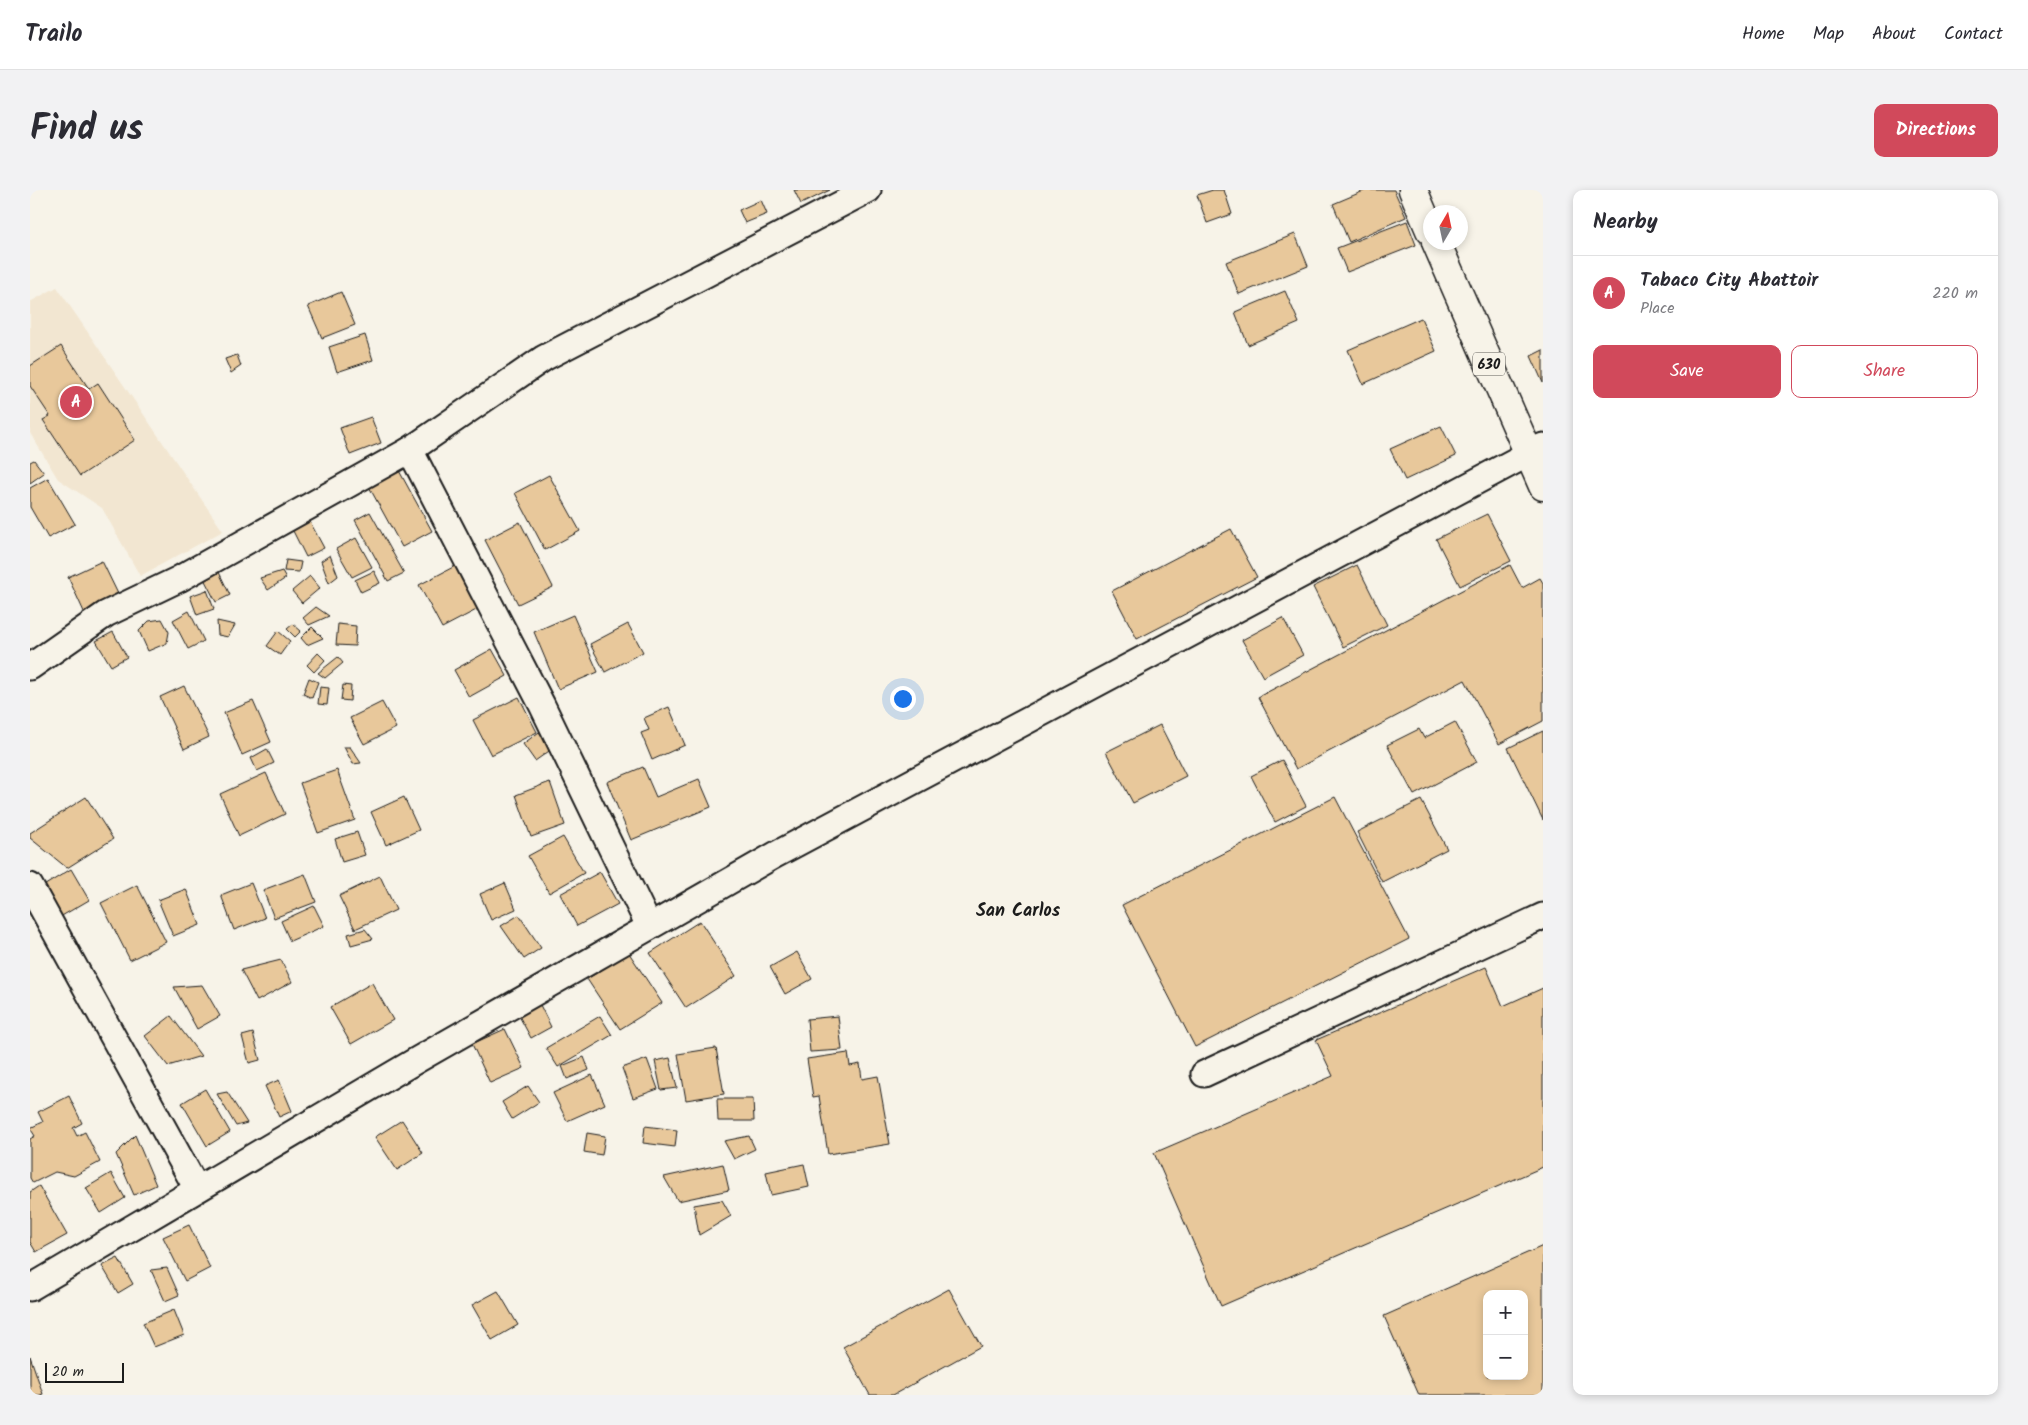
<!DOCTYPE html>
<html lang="en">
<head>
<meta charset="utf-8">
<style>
  :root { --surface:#fff; --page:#f2f2f3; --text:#2b2b33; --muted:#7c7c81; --line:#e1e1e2; --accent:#d1495b }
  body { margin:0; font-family:Kalam,sans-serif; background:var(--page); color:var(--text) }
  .controls { position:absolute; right:15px; bottom:15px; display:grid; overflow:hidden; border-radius:10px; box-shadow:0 2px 8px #0003 }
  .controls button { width:45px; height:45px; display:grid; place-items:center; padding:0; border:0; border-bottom:1px solid var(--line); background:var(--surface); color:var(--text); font:25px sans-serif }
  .compass { position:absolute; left:1393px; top:15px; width:45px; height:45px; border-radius:50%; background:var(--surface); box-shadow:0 2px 8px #0003; rotate:9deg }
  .scale { position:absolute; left:15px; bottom:12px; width:79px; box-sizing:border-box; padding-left:5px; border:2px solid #1c1c1c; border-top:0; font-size:14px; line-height:18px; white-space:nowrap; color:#1c1c1c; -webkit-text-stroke:4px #f7f3e8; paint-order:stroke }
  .you { position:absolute; left:872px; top:508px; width:18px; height:18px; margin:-12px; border:4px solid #fff; border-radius:50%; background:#1a73e8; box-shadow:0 0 0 8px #1a73e833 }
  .badge { display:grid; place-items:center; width:32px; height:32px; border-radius:50%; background:var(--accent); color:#fff; font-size:16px; font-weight:700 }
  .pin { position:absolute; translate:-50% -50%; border:2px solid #fff; box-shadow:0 1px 5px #0006 }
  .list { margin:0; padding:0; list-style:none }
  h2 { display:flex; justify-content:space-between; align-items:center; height:65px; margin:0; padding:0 20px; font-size:21px }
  h2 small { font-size:16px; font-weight:400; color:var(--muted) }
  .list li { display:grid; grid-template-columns:32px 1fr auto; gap:15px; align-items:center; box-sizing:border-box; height:75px; padding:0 20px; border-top:1px solid var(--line) }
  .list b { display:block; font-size:19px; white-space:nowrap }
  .list p { margin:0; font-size:16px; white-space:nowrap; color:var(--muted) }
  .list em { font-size:16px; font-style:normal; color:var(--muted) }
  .actions { display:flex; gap:10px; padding:15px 20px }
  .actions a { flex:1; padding:11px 0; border:1px solid var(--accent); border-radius:10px; text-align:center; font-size:18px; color:var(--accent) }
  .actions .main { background:var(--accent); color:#fff }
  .map { position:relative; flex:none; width:1513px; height:1205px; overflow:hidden; border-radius:10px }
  header { display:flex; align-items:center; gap:30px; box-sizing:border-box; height:70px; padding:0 25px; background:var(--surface); border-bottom:1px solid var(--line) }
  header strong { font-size:24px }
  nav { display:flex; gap:28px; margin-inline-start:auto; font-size:18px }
  .intro { display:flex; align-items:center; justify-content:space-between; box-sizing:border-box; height:120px; padding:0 30px }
  h1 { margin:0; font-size:35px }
  .button { padding:12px 22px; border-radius:10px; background:var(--accent); color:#fff; font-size:18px; font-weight:700 }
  main { display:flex; gap:30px; padding:0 30px }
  aside { flex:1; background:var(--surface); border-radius:10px; box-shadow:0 2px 8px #0003 }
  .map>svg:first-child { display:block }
  .built { fill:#f2e6d1 }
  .building { fill:#e8c89b; stroke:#1c1c1c; fill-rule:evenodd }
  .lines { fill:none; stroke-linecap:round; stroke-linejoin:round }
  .street-casing { stroke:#1c1c1c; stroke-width:29 }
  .primary-casing { stroke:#1c1c1c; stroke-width:31 }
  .street { stroke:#f7f3e8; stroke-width:25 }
  .primary { stroke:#f7f3e8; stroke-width:28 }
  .labels { text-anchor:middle; stroke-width:4; stroke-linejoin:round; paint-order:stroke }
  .shield { fill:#f7f3e8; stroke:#5e5c59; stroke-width:1 }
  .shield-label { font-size:14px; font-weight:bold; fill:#1c1c1c }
  .quarter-label { font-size:18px; font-weight:bold; fill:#1c1c1c; stroke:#f7f3e8 }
</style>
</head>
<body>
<header>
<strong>Trailo</strong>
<nav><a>Home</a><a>Map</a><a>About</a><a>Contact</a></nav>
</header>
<div class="intro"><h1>Find us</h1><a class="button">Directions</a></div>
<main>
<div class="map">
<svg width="1513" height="1205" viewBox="0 0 1513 1205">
  <rect width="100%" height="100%" fill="#f7f3e8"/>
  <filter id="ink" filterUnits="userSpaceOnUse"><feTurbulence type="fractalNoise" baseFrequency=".02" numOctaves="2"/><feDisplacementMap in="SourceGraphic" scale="10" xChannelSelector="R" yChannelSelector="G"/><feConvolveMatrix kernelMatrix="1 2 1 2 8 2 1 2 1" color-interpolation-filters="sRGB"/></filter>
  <g filter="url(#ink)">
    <path class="built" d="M27 97 193 341 110 386 72 318 28 289 0 243V112Z"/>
    <g class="building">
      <path d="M764 0H800L771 14Z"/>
      <path d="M1183 0H1194L1202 24 1177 33 1167 5Z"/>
      <path d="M1336 0H1364L1376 27 1319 52 1303 14Z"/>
      <path d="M731 10 737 24 715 33 709 20Z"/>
      <path d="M1377 31 1386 55 1317 82 1307 58Z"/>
      <path d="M1265 44 1278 76 1209 104 1196 72Z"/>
      <path d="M1255 101 1269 133 1218 155 1205 122Z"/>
      <path d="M311 102 325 135 292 148 278 116Z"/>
      <path d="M1391 128 1406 161 1333 194 1318 160Z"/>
      <path d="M335 145 343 170 307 182 299 157Z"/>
      <path d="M31 156 59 199 68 193 105 250 50 286 13 230 20 226 0 196V176Z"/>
      <path d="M1513 160V193L1501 166Z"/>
      <path d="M207 165 211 176 201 183 195 169Z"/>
      <path d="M341 227 351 253 320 265 310 238Z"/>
      <path d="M1411 236 1426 266 1375 290 1360 259Z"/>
      <path d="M4 270 14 283 0 293V272Z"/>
      <path d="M367 277 402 341 372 357 337 293Z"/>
      <path d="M519 285 550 341 515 360 485 303Z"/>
      <path d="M18 288 45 334 18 348 0 317V298Z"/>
      <path d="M340 322 374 383 358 391 325 330Z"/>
      <path d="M1457 324 1481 371 1430 396 1406 349Z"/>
      <path d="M278 328 294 358 276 367 261 337Z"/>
      <path d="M490 332 523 397 488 414 455 350Z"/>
      <path d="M1201 339 1227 387 1107 449 1082 401Z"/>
      <path d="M326 348 342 377 322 387 306 359Z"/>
      <path d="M300 365 308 386 299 393 291 371Z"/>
      <path d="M256 370 271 372 269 382 254 381Z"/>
      <path d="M72 371 90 408 55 424 38 387Z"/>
      <path d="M429 374 452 417 412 438 389 395Z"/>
      <path d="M1327 375 1357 435 1313 457 1283 397Z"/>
      <path d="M1480 375 1492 398 1510 388 1513 393V531L1469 554 1435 490 1266 579 1228 507Z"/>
      <path d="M186 376 200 405 186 412 171 383Z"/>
      <path d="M252 381 256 388 238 400 230 388Z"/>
      <path d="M344 381 350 393 331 402 325 390Z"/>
      <path d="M280 386 290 398 272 413 262 401Z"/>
      <path d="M177 400 184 419 167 425 160 406Z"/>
      <path d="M286 417 299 426 279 435 273 428Z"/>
      <path d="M159 421 174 451 158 459 143 430Z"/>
      <path d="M543 425 568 482 528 499 504 442Z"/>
      <path d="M1253 428 1273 465 1233 487 1212 450Z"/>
      <path d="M132 429 139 442 137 453 118 461 109 441 119 431Z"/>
      <path d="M187 431 205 435 198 447 188 445Z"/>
      <path d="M263 434 271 441 265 447 257 439Z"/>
      <path d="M308 434 326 436 325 456 306 455Z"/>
      <path d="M598 434 613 462 575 482 560 454Z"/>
      <path d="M282 437 293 448 277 455 271 448Z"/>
      <path d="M248 441 260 451 250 465 237 456Z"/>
      <path d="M83 442 97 467 81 476 66 451Z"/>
      <path d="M462 459 477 486 439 507 424 480Z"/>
      <path d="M288 463 295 470 284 482 277 475Z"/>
      <path d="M308 467 313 473 295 488 288 483Z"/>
      <path d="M279 488 288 492 282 508 273 504Z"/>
      <path d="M313 495 321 496 320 511 311 510Z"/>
      <path d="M154 496 179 547 154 559 130 507Z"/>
      <path d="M290 497 299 498 297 515 288 514Z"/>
      <path d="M489 507 507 542 461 565 443 530Z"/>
      <path d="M223 511 241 552 212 565 194 523Z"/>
      <path d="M352 512 366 538 334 554 320 528Z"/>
      <path d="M639 517 655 555 622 570 611 543 619 540 614 528Z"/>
      <path d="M1425 532 1447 572 1384 605 1357 555 1389 539 1394 548Z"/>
      <path d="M1130 535 1156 586 1103 613 1076 562Z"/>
      <path d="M1513 541V630L1478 558Z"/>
      <path d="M509 542 522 559 505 571 493 554Z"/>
      <path d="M314 557H320L331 573 323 574Z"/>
      <path d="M237 559 244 573 227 581 221 568Z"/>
      <path d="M1252 570 1276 616 1245 632 1221 586Z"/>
      <path d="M613 577 626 607 669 589 681 617 601 650 577 592Z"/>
      <path d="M307 580 325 630 288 643 270 593Z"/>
      <path d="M236 583 255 624 209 646 190 604Z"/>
      <path d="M520 592 535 635 501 647 486 605Z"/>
      <path d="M56 607 83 649 37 678 0 648V643Z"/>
      <path d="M374 607 389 640 356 655 341 622Z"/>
      <path d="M1305 607 1379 749 1165 857 1092 715Z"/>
      <path d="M1391 610 1417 659 1352 692 1327 642Z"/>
      <path d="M327 642 335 665 312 672 305 649Z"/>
      <path d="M533 647 554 683 519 703 498 666Z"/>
      <path d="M41 679 59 710 30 727 12 697Z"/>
      <path d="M570 682 588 714 547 736 530 704Z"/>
      <path d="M275 684 286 712 244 728 233 700Z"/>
      <path d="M350 686 366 720 325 739 309 706Z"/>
      <path d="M221 693 235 728 204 740 191 705Z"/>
      <path d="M475 693 486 719 461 730 450 704Z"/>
      <path d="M107 695 136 752 100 770 71 713Z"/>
      <path d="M156 699 170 735 143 746 128 710Z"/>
      <path d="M284 716 294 736 260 751 251 731Z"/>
      <path d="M489 725 511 758 494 769 471 736Z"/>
      <path d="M670 731 706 786 656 818 620 763Z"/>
      <path d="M335 739 343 749 321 755 318 744Z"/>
      <path d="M767 762 782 789 755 804 740 777Z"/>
      <path d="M599 763 632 813 590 839 557 789Z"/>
      <path d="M251 770 262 792 227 811 211 780Z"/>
      <path d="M1456 777 1473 816 1513 798V977L1191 1116 1124 963 1303 886 1286 850Z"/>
      <path d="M342 793 363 830 321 854 300 817Z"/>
      <path d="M172 795 190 826 167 839 144 797Z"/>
      <path d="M509 813 521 837 501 848 488 824Z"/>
      <path d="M141 826 171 866 138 876 115 846Z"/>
      <path d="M570 826 582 845 528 877 516 858Z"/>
      <path d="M808 826 812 860 780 862 777 829Z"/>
      <path d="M475 839 494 878 460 893 442 854Z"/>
      <path d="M223 843 230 870 219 873 212 846Z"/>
      <path d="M686 858 694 904 656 910 648 864Z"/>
      <path d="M818 863 820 876 830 874 832 889 848 886 860 954 798 964 789 906 783 907 777 869Z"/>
      <path d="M554 867 559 880 537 889 532 876Z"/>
      <path d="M640 868 647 898 631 900 625 871Z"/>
      <path d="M617 869 628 899 603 908 592 878Z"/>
      <path d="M562 885 575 914 537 931 523 903Z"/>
      <path d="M249 890 262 921 249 927 235 896Z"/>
      <path d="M498 896 509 912 482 929 472 912Z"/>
      <path d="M175 899 200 942 177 956 152 913Z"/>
      <path d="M197 902 217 933 206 936 187 904Z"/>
      <path d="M39 906 52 933 43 938 47 946 55 942 70 972 44 986 25 982 3 993 0 988V949L5 946 0 938 13 932 8 922Z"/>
      <path d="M687 909H723L724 931H688Z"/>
      <path d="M372 930 393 963 367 980 345 947Z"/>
      <path d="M615 936 647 940 645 957 613 953Z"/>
      <path d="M557 943 575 946 572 965 554 962Z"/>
      <path d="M105 945 126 995 104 1005 86 964Z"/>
      <path d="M719 946 725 959 704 969 694 951Z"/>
      <path d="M693 974 699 1000 648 1011 634 987Z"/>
      <path d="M774 974 779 997 741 1005 736 982Z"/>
      <path d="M81 983 95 1008 71 1023 56 998Z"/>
      <path d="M9 996 37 1045 6 1062 0 1052V1002Z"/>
      <path d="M692 1010 701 1026 669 1045 664 1015Z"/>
      <path d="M159 1035 180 1078 155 1091 133 1047Z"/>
      <path d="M1513 1056V1205H1389L1354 1126ZM1457 1104H1494V1186H1457Z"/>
      <path d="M88 1068 103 1094 88 1103 72 1076Z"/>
      <path d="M137 1078 149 1105 135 1111 121 1080Z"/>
      <path d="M919 1099 951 1156 863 1205H840L813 1157Z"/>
      <path d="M468 1101 488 1135 462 1150 442 1115Z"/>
      <path d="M144 1120 154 1145 124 1157 113 1133Z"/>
      <path d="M0 1166 13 1204 10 1205H0Z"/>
    </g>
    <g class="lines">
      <defs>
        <g id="street">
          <path d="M380 260 512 515 619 736"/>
          <path d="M0 477 76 424 149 389 380 260 514 168 838 0"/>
          <path d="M0 696 167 999"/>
          <path d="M1174 884 1513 726"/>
          <path d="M0 1098 387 870 745 665 1513 256"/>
        </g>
        <g id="primary">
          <path d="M1383 0 1400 40"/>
          <path d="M1406 52 1513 296"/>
        </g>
      </defs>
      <use href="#street" class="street-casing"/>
      <use href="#primary" class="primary-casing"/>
      <use href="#street" class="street"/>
      <use href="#primary" class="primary"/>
    </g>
  </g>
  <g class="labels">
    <rect class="shield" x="1443" y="162.5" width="32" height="23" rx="4"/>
    <g class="shield-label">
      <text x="1459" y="179">630</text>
    </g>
    <g class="quarter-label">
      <text x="988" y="726">San Carlos</text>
    </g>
  </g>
</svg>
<div class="controls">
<button>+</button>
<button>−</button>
</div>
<svg class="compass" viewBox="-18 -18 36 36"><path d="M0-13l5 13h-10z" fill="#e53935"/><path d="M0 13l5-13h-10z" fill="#7c7c81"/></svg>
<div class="scale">20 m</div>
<div class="you"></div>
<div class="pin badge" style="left:46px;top:212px">A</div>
</div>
<aside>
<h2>Nearby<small></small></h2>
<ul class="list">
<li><span class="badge">A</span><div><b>Tabaco City Abattoir</b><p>Place</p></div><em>220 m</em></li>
</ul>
<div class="actions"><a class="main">Save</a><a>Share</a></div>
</aside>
</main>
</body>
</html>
